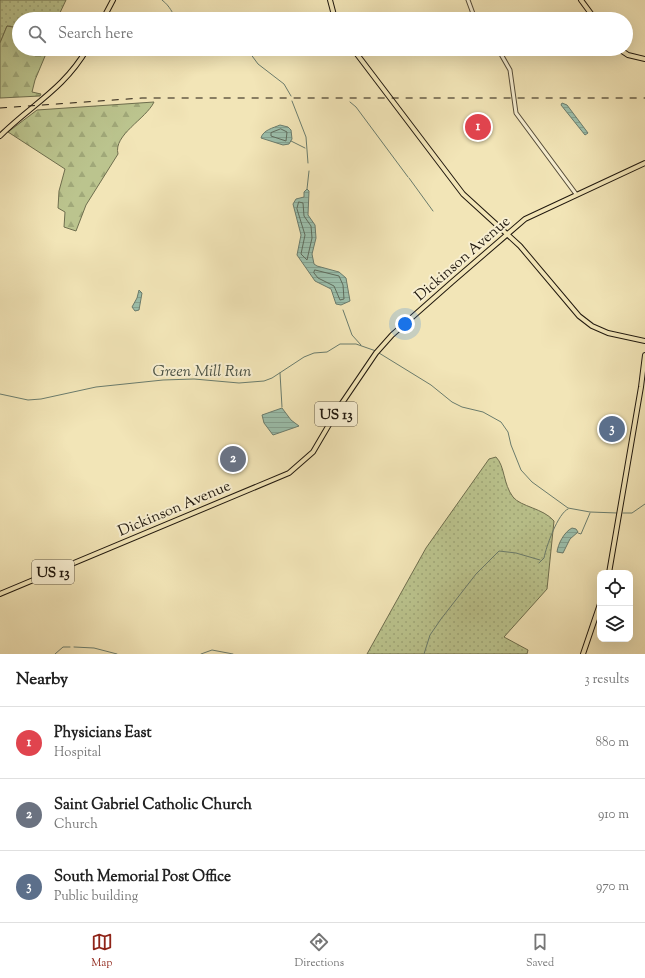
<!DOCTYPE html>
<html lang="en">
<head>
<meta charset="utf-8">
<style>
  :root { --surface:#fff; --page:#f6f6f6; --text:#222; --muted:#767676; --line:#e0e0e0; --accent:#8f2418 }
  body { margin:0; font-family:"Sorts Mill Goudy",serif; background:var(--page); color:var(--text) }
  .controls { position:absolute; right:12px; bottom:12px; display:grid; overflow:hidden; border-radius:8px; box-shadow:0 4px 16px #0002 }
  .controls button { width:36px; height:36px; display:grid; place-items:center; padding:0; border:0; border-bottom:1px solid var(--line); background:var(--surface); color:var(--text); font:20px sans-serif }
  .you { position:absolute; left:405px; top:324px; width:14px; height:14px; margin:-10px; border:3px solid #fff; border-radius:50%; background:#1a73e8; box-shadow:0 0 0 6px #1a73e833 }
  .badge { display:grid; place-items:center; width:26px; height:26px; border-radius:50%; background:var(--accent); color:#fff; font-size:13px; font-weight:700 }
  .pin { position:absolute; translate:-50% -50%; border:2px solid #fff; box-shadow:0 1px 4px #0006 }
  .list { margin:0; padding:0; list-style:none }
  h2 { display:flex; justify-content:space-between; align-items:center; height:52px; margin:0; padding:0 16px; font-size:17px }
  h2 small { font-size:13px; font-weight:400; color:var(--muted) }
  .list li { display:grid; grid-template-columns:26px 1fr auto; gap:12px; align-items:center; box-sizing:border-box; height:72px; padding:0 16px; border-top:1px solid var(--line) }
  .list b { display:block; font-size:15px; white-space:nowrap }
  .list p { margin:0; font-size:13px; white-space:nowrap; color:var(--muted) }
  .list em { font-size:13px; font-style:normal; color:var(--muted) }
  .icon { flex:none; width:22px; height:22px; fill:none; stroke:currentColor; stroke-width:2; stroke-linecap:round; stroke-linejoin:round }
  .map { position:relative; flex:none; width:645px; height:654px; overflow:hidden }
  .search { position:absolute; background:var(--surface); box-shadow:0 4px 16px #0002; left:12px; right:12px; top:12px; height:44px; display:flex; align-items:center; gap:10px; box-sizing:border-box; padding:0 14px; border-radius:22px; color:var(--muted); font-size:15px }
  .sheet { height:268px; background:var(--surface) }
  nav { display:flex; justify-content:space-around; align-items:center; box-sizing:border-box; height:56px; border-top:1px solid var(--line); background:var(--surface); font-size:11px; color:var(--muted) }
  nav a { display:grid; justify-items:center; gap:2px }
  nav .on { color:var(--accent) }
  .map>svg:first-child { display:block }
  .grass { fill:url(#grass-dots); stroke:#6e6e4e }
  .forest { fill:url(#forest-firs); stroke:#6e6e4e }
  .water { fill:url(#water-rules); stroke:#6a7c6d }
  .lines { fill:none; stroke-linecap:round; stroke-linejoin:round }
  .shore { stroke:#5e6c5d; stroke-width:1 }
  .stream { stroke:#6a7c6d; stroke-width:1 }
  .minor-casing { stroke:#544b38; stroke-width:5 }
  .major-casing { stroke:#20180e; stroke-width:6 }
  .minor { stroke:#f7eed0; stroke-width:3 }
  .major { stroke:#f2e5b7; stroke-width:4 }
  .rail { stroke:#20180e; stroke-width:1; stroke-dasharray:7 7; stroke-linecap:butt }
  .labels { text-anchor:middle; stroke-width:4; stroke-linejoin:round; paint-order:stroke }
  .shield { fill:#f7eed0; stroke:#605848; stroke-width:1 }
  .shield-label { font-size:14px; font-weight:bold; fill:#20180e }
  .street-label { font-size:15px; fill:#20180e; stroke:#f7eed0 }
  .water-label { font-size:16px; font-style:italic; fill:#4b5245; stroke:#f7eed0 }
</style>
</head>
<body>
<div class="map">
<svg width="645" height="654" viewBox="0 0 645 654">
  <defs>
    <pattern id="grass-dots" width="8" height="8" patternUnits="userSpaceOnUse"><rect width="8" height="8" fill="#bbc48e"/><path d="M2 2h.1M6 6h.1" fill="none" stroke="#a0a879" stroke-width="1.8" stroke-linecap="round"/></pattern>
    <pattern id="forest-firs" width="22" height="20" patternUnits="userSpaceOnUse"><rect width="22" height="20" fill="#bbc48e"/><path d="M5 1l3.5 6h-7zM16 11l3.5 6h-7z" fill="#a0a879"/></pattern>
    <pattern id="water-rules" width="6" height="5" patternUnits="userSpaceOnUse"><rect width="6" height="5" fill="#9bbfac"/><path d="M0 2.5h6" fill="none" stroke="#85a393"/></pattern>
  </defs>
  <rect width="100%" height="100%" fill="#f2e5b7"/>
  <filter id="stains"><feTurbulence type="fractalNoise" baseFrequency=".005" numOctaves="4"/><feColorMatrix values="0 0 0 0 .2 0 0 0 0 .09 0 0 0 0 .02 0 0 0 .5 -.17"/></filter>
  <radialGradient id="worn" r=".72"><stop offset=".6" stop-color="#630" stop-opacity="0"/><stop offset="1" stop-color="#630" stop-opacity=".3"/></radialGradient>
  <g class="grass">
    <path d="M0 0H66L57 19H19V28L7 26 0 43Z"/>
    <path d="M496 457C505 466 503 484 513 497 521 507 543 508 554 521L547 589 504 637 528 650 527 654H367L426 548 489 459Z"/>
  </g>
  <g class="forest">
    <path d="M7 26 19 28V49H48L35 80 32 92 41 94 40 96 0 98V43Z"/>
    <path d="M154 102C146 119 113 135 118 154L86 205 76 231 64 227 65 212 58 208 59 191 65 169 8 132 37 110Z"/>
  </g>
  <g class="water">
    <path d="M562 103 567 105 588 133 585 135 561 105Z"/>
    <path d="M280 125 288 127 291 130 292 139 289 144 283 145 261 138C263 130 273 128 280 125Z"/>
    <path d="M307 189 309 191 308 215 315 225 316 238 312 254 314 264 317 266 339 272 346 278 350 301 341 305 336 304 331 289 315 281 297 255 301 235 293 204 296 199 304 197V192Z"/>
    <path d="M139 290 142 293 139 310 135 311 132 307 137 298Z"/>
    <path d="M282 408 291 420 299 426 273 435 264 423 262 415Z"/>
    <path d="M572 528 576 529 578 532 570 539 563 553 557 552C558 544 564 532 572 528Z"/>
  </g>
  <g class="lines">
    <g class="shore">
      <path d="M281 129 287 132 286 141 271 136V133Z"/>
      <path d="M299 202 303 203 304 216 311 226 312 238 307 260 301 254 305 235 297 209Z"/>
      <path d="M315 270 339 276 343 285 344 299 340 300 334 286 318 278 314 273Z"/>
    </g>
    <g class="stream">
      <path d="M162 0C171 7 171 12 177 19"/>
      <path d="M247 49 258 64 284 84 291 96"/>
      <path d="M292 101 306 137 308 163"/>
      <path d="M350 102 356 107 408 177"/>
      <path d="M291 141 305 148"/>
      <path d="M409 178 433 211"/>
      <path d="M307 189 309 171"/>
      <path d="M343 310 352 335 361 345"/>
      <path d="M379 353 431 385 452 402 462 407 483 412 501 422 508 432 511 445 521 470 532 482 568 508 590 512 617 513"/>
      <path d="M280 373 282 407"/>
      <path d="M0 394 28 400 41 399 96 387 163 380 194 379 239 383 264 381 272 378 304 357 314 353 327 352 340 344H356L376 351"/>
      <path d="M623 513H632L645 504"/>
      <path d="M578 533 581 534 590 513"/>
      <path d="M539 563 544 558C546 547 558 513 568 509"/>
      <path d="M74 647 94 648 117 654"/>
      <path d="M55 654 63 647H70"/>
      <path d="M201 654 212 650 233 654"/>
      <path d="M424 654 430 635 441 619 476 574 499 551 516 553 540 560"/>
    </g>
    <defs>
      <g id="minor">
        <path d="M468 0 475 19"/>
        <path d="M498 49 510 70 516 113 576 194"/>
      </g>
      <g id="major">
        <path d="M330 0 335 19"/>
        <path d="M581 0 595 19"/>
        <path d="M103 19 113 0"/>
        <path d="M353 49 463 194 520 246 579 316 592 326 608 333 645 341"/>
        <path d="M619 49 628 55 645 59"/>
        <path d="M0 136C31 105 64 89 87 49"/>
        <path d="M609 573 641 387 645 355"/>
        <path d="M0 594 289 473 313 452 340 406 376 353 392 335 452 282 525 219 645 163"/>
        <path d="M583 654 600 604"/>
      </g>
    </defs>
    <use href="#minor" class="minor-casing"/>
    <use href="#major" class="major-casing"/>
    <use href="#minor" class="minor"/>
    <use href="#major" class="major"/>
    <path class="rail" d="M0 108 142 98H645"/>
  </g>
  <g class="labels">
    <g class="shield">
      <rect x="315" y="402" width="42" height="24" rx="3"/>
      <rect x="32" y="560" width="42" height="24" rx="3"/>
    </g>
    <g class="shield-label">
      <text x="336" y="419">US 13</text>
      <text x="53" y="577">US 13</text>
    </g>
    <g class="street-label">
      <text transform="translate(462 258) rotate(-41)" y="5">Dickinson Avenue</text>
      <text transform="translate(174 508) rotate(-23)" y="5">Dickinson Avenue</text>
    </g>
    <g class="water-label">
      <text x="202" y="376">Green Mill Run</text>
    </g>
  </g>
  <rect width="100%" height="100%" filter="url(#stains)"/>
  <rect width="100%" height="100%" fill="url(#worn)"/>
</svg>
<div class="controls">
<button><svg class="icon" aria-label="locate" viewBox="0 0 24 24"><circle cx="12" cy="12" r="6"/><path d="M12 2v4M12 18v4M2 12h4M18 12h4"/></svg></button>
<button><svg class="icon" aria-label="layers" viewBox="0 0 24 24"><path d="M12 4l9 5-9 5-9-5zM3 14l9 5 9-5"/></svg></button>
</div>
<div class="you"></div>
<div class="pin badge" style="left:478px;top:127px;background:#e0444e">1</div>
<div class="pin badge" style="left:233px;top:459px;background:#6b7280">2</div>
<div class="pin badge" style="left:612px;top:429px;background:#5c6f8a">3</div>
<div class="search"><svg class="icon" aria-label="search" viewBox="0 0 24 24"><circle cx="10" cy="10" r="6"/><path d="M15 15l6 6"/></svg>Search here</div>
</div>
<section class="sheet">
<h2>Nearby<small>3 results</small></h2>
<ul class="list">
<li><span class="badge" style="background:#e0444e">1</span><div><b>Physicians East</b><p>Hospital</p></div><em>880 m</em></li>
<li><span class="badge" style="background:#6b7280">2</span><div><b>Saint Gabriel Catholic Church</b><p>Church</p></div><em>910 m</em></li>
<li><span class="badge" style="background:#5c6f8a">3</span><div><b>South Memorial Post Office</b><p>Public building</p></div><em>970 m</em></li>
</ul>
</section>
<nav>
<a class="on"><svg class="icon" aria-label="map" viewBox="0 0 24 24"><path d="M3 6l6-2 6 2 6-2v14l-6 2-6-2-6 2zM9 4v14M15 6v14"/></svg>Map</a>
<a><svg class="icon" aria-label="directions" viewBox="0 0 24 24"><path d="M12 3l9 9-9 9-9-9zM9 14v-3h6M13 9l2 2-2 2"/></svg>Directions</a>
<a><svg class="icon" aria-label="saved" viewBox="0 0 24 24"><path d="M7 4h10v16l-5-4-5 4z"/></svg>Saved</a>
</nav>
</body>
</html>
